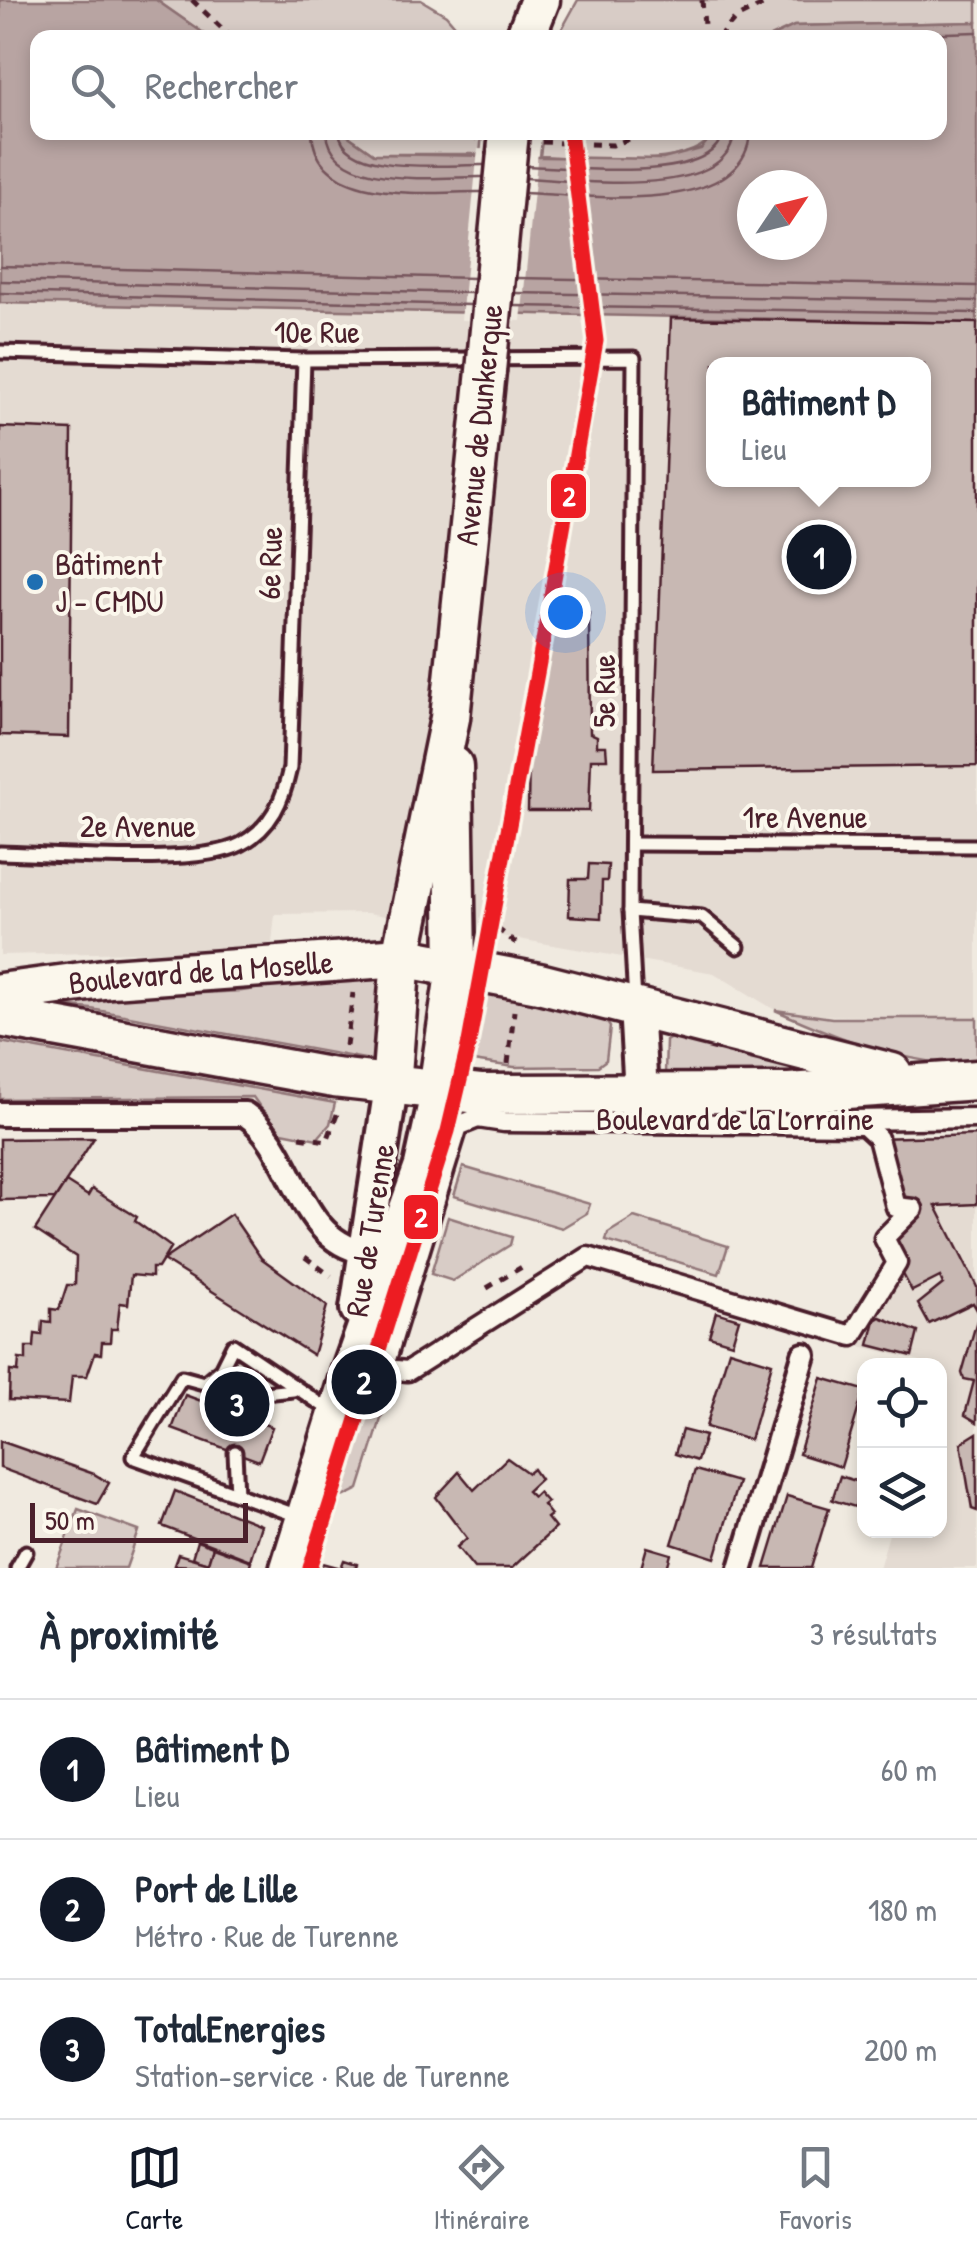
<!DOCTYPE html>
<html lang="fr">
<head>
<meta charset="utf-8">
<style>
  :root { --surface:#fff; --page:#f2f2f3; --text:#1f2937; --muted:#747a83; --line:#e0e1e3; --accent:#111827 }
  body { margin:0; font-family:"Patrick Hand",sans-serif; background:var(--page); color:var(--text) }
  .controls { position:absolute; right:30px; bottom:30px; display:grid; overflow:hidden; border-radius:20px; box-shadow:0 5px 15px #0003 }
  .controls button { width:90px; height:90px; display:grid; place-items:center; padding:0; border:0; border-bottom:2px solid var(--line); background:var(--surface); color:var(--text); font:50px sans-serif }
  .compass { position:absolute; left:737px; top:170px; width:90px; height:90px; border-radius:50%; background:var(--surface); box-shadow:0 5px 15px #0003; rotate:55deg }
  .scale { position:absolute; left:30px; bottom:25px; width:218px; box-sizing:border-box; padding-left:10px; border:5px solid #4a1f2b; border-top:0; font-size:28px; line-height:35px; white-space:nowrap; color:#4a1f2b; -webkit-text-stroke:8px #fbf7ec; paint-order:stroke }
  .you { position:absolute; left:565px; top:612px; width:35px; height:35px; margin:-25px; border:8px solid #fff; border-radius:50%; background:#1a73e8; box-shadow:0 0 0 15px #1a73e833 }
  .badge { display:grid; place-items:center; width:65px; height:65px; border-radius:50%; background:var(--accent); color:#fff; font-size:32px; font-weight:700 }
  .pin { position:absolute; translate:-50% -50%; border:5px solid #fff; box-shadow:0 2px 10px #0006 }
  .popup { position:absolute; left:706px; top:357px; width:225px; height:130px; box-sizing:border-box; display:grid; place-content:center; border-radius:20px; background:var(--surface); filter:drop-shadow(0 2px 8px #0005); font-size:32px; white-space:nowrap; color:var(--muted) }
  .popup b { font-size:38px; color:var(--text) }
  .popup::after { content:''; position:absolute; left:50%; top:100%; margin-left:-20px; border:20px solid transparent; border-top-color:var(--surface) }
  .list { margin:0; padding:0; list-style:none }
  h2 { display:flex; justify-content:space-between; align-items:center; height:130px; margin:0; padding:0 40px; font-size:42px }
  h2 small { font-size:32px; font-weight:400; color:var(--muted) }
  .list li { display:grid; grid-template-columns:65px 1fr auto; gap:30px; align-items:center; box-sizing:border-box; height:140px; padding:0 40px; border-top:2px solid var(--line) }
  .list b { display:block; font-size:38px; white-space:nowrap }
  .list p { margin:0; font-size:32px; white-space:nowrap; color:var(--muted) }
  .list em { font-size:32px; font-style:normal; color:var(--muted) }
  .icon { flex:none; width:55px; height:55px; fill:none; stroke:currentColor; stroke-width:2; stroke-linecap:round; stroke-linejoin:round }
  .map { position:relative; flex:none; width:977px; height:1568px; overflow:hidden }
  .search { position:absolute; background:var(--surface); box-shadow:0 5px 15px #0003; left:30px; right:30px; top:30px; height:110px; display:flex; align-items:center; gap:25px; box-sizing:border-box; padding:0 35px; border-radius:20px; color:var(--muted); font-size:38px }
  .sheet { height:550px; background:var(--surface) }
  nav { display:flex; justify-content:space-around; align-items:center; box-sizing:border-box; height:140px; border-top:2px solid var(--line); background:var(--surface); font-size:28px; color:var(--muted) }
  nav a { display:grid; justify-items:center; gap:5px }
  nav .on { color:var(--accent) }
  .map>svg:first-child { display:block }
  .built { fill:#e4dbd2; fill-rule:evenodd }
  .green { fill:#d8ccc6; stroke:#917678; stroke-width:2.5 }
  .water { fill:#b8a4a2; stroke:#8c6f72; stroke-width:2.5; fill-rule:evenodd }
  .pier { fill:#f0eae0 }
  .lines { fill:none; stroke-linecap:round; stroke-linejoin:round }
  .shore { stroke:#76545b; stroke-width:2.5 }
  .building { fill:#c8b8b3; stroke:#4a1f2b; stroke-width:2.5; fill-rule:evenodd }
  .service-casing { stroke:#4a1f2b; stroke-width:19 }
  .pedestrian-casing { stroke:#4a1f2b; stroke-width:25 }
  .minor-casing { stroke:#4a1f2b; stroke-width:30 }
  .secondary-casing { stroke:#4a1f2b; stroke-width:40 }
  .primary-casing { stroke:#4a1f2b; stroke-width:45 }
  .path { stroke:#4a1f2b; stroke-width:5; stroke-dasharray:8 8; stroke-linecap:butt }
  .service { stroke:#fbf7ec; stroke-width:11 }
  .pedestrian { stroke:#fbf7ec; stroke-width:18 }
  .minor { stroke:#fbf7ec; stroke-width:22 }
  .secondary { stroke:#fbf7ec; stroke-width:32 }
  .primary { stroke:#fbf7ec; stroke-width:38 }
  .primary-bridge-casing { stroke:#4a1f2b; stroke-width:45; stroke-linecap:butt }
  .primary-bridge { stroke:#fbf7ec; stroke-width:38 }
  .metro-1-casing { stroke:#fbf7ec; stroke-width:22 }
  .metro-1 { stroke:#ed1d24; stroke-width:15 }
  .poi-dot { fill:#1f6fb2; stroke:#fbf7ec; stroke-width:4 }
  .labels { text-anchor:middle; stroke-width:8; stroke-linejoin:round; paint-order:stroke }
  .street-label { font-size:32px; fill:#4a1f2b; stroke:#fbf7ec }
  .poi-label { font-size:32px; fill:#4a1f2b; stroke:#fbf7ec; text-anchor:start }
  .line-badge { stroke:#fbf7ec; stroke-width:4 }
  .badge-label { font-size:28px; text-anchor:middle; font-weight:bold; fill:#fff }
</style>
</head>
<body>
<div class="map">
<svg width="977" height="1568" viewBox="0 0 977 1568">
  <rect width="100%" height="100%" fill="#f0eae0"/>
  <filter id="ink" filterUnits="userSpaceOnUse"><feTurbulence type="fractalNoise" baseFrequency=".01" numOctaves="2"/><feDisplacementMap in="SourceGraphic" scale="20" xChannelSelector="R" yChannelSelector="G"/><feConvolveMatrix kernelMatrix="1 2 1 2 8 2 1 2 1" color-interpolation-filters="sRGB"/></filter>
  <g filter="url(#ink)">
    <g class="built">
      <path d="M0 303 977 323V1018L803 1015 775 1010 714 973 368 913 275 914 272 943 237 950 0 955ZM714 364H924V480H714Z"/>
      <path d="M977 1135V1568H879L890 1531 940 1530V1366L848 1343 897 1263 912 1209 878 1138Z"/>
    </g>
    <g class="green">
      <path d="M156 0H421L446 15 465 37H209Z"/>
      <path d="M578 0H977V22L794 26 770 38H557Z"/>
      <path d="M344 133H482L480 154H374Z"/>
      <path d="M543 133H714C691 173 582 157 540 156Z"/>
      <path d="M370 971 382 975 377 1059 370 1060 91 1009 23 1002 242 991Z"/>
      <path d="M466 988 600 1013 610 1027 606 1060 598 1066 514 1067 473 1061 460 1043Z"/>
      <path d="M775 1010 832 1018H977V1065C905 1065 840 1039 775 1010Z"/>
      <path d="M677 1034 792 1066 794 1074 789 1080 675 1081 665 1074 666 1041Z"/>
      <path d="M0 1042 335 1103 330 1124 317 1139 277 1131 253 1097 0 1099Z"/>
      <path d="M463 1167 590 1204 587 1213 562 1228 454 1196Z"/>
      <path d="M448 1217 512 1237 510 1245 453 1281 431 1274Z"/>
      <path d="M634 1217 728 1246 719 1274 606 1241 608 1233Z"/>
      <path d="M373 1381 391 1387 359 1489 335 1501Z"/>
      <path d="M78 1509 139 1531 126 1568H56Z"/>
    </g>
    <path class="water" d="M0 0H156L209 37 38 38V132L344 133 374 154 663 159 701 149 714 133 940 132V38L770 37 794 26 977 22V323L0 303ZM752 185H812V245H752Z"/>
    <path class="pier" d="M478 149 538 151 521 321 461 320Z"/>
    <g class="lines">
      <g class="shore">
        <path d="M790 38 977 32"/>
        <path d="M312 132C315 208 432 191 482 192"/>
        <path d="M327 132C330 192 443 176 483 177"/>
        <path d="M339 132C345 177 451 164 485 165"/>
        <path d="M527 166C567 167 716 186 722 132"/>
        <path d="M526 178C573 180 730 202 734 132"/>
        <path d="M524 193C582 195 746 219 750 132"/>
        <path d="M0 266 474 278"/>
        <path d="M516 278 977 286"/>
        <path d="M0 281 472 293"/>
        <path d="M0 293 471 305"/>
        <path d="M515 293 977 301"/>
        <path d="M514 306 977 313"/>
      </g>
    </g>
    <g class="building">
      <path d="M671 318 977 323V766L653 770ZM714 364H924V480H714Z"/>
      <path d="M0 427 72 430 69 737 0 735Z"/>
      <path d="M540 612 589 613 590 733 597 736V746H606L607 759H591L589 811H528L530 696H539Z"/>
      <path d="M589 864 608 865 607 881H602L601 918 569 916 570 879H588Z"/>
      <path d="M977 1135V1204L936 1206 977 1287V1310L973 1303 929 1324 918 1304 943 1284 940 1277 912 1291 887 1244 899 1208 878 1138Z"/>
      <path d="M94 1138 55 1199 0 1200V1139Z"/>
      <path d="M66 1182 88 1196 92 1189 137 1217 135 1221 171 1247 158 1268H152V1277L131 1275 128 1304 120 1303 117 1329H111L110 1342H102L101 1354 95 1353 87 1376H72L69 1403 9 1400 10 1371 18 1372 19 1359 26 1360V1347H34L35 1334 42 1335 43 1321 51 1322V1309L59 1310 67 1285H75L76 1257 35 1230Z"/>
      <path d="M231 1214 261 1258 327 1306 313 1355 163 1260Z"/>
      <path d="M716 1312 739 1319 732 1343 709 1336Z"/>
      <path d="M880 1317 918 1332 912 1356 869 1345 875 1320Z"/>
      <path d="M977 1320V1422L965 1415 974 1381 964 1379 962 1373Z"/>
      <path d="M729 1350 772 1363 750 1440 706 1427Z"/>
      <path d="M822 1378 864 1390 841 1467 799 1454Z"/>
      <path d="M185 1395 272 1427 259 1461 172 1429Z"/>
      <path d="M682 1430 705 1436 697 1461 675 1454Z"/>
      <path d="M977 1433V1511L972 1509 961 1443Z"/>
      <path d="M0 1441 94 1474 109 1483 97 1504 0 1468Z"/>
      <path d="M507 1458 528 1473 533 1469 540 1479 527 1491 533 1497 538 1492 547 1502 543 1505 551 1515 547 1518 555 1528 512 1568H474L457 1547 467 1538 436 1497 459 1472 474 1490Z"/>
      <path d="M695 1470 738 1482 715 1558 672 1544Z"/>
      <path d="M840 1476 862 1483 855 1507 832 1500Z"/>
      <path d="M175 1491 261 1525 250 1560 162 1526Z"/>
      <path d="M787 1496 829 1508 811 1568H765Z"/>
      <path d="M197 1541 213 1547 208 1563 192 1558Z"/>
      <path d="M213 1547 251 1561 249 1568 174 1565 178 1554 208 1563Z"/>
      <path d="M647 1547 671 1554 667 1568H641Z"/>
      <path d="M344 1560 357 1564 356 1568H322L323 1563 341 1568Z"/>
    </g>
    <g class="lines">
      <defs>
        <g id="service">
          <path d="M0 352 304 360 634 358 630 911 635 1002"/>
          <path d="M632 844 977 846"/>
          <path d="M0 853C54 854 199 867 241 844 272 827 283 800 290 768L304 360"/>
          <path d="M630 911 702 917 738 947"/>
          <path d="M246 1418 255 1394 293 1390"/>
          <path d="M235 1452 237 1494"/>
          <path d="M301 1517 133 1457 182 1377 204 1383 221 1369 233 1345 331 1411"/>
          <path d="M17 1568 26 1552"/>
        </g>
        <g id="pedestrian">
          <path d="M478 1118 504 1122 864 1125 878 1138 896 1207 913 1209 884 1238 897 1263 852 1336 588 1257 408 1371 383 1369 458 1126Z"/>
          <path d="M853 1120 977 1118"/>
        </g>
        <g id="minor">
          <path d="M0 1114H245C295 1148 297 1241 365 1252"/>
          <path d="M741 1568 804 1355"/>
        </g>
        <g id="secondary">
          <path d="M636 1006 641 1093"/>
          <path d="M357 1309 391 1087"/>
          <path d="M287 1568 348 1372 421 1166 438 1089"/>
        </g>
        <g id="primary">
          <path d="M525 38 540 0"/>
          <path id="s1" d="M0 993 111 978 401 957 539 983 892 1073"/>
          <path d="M0 1017 334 1078 480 1094 789 1093 977 1080"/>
          <path d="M391 1087 401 957 450 718 486 371"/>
          <path d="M438 1089 456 967 453 766"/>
        </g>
      </defs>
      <use href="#service" class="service-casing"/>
      <use href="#pedestrian" class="pedestrian-casing"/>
      <use href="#minor" class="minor-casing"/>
      <use href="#secondary" class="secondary-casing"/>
      <use href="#primary" class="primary-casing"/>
      <g class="path">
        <path d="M192 0 232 38"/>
        <path d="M702 0 705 38"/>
        <path d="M718 38 736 18 773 0"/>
        <path d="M380 132 476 139"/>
        <path d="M542 142 613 145 648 132"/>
        <path d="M489 915 494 926 516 943"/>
        <path d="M346 1046 353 993"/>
        <path d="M508 1064 514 1011"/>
        <path d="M300 1137 327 1141 338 1112"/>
        <path d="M305 1257 331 1276"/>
        <path d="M487 1288 525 1265"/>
      </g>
      <use href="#service" class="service"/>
      <use href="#pedestrian" class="pedestrian"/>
      <use href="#minor" class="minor"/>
      <use href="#secondary" class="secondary"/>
      <use href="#primary" class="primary"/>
      <defs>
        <path id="primary-bridge" d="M486 371 509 132"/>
      </defs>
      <use href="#primary-bridge" class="primary-bridge-casing"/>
      <use href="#primary-bridge" class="primary-bridge"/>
      <defs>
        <path id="metro-1" d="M310 1568 448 1131 469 1042 545 630 596 341 570 132"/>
      </defs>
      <use href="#metro-1" class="metro-1-casing"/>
      <use href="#metro-1" class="metro-1"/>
    </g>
  </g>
  <circle class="poi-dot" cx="35" cy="582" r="10"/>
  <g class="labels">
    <g class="street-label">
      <text x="317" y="343">10e Rue</text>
      <text transform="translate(479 425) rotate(-84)" y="11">Avenue de Dunkerque</text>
      <text transform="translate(270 563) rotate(-88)" y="11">6e Rue</text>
      <text transform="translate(604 691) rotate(-90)" y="11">5e Rue</text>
      <text x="805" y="828">1re Avenue</text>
      <text x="138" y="837">2e Avenue</text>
      <text dy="11" stroke="none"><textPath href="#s1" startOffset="202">Boulevard de la Moselle</textPath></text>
      <text x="735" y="1130">Boulevard de la Lorraine</text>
      <text transform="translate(370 1230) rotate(-81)" y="11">Rue de Turenne</text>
    </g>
    <g class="poi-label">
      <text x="55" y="575">Bâtiment<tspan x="55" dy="37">J - CMDU</tspan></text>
    </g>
  </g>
  <g class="line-badge">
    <rect x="549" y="472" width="39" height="48" rx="10" fill="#ed1d24"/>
    <rect x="402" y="1193" width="38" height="48" rx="10" fill="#ed1d24"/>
  </g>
  <g class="badge-label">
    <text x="569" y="506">2</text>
    <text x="421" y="1227">2</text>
  </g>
</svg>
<div class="controls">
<button><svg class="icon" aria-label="locate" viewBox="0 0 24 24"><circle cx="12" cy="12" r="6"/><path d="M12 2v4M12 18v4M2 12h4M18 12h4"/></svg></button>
<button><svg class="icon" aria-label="layers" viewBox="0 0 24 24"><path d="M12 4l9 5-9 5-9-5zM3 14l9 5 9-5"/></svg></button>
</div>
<svg class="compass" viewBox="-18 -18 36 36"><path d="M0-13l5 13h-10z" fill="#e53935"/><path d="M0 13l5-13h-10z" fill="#747a83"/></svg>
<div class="scale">50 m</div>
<div class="you"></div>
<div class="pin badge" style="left:819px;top:557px">1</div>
<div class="popup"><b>Bâtiment D</b>Lieu</div>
<div class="pin badge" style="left:364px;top:1382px">2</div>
<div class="pin badge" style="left:237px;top:1404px">3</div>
<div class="search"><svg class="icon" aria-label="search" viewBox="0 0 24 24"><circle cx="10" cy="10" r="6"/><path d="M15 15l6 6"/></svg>Rechercher</div>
</div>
<section class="sheet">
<h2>À proximité<small>3 résultats</small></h2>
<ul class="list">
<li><span class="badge">1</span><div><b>Bâtiment D</b><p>Lieu</p></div><em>60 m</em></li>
<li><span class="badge">2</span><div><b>Port de Lille</b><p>Métro · Rue de Turenne</p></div><em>180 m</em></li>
<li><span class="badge">3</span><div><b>TotalEnergies</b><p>Station-service · Rue de Turenne</p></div><em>200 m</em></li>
</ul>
</section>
<nav>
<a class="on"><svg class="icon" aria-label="map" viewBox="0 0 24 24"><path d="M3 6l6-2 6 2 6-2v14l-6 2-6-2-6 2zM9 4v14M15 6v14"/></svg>Carte</a>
<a><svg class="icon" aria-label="directions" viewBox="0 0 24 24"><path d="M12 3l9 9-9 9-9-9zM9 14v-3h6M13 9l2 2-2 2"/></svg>Itinéraire</a>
<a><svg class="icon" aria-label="saved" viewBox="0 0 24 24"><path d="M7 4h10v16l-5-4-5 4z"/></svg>Favoris</a>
</nav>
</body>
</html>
